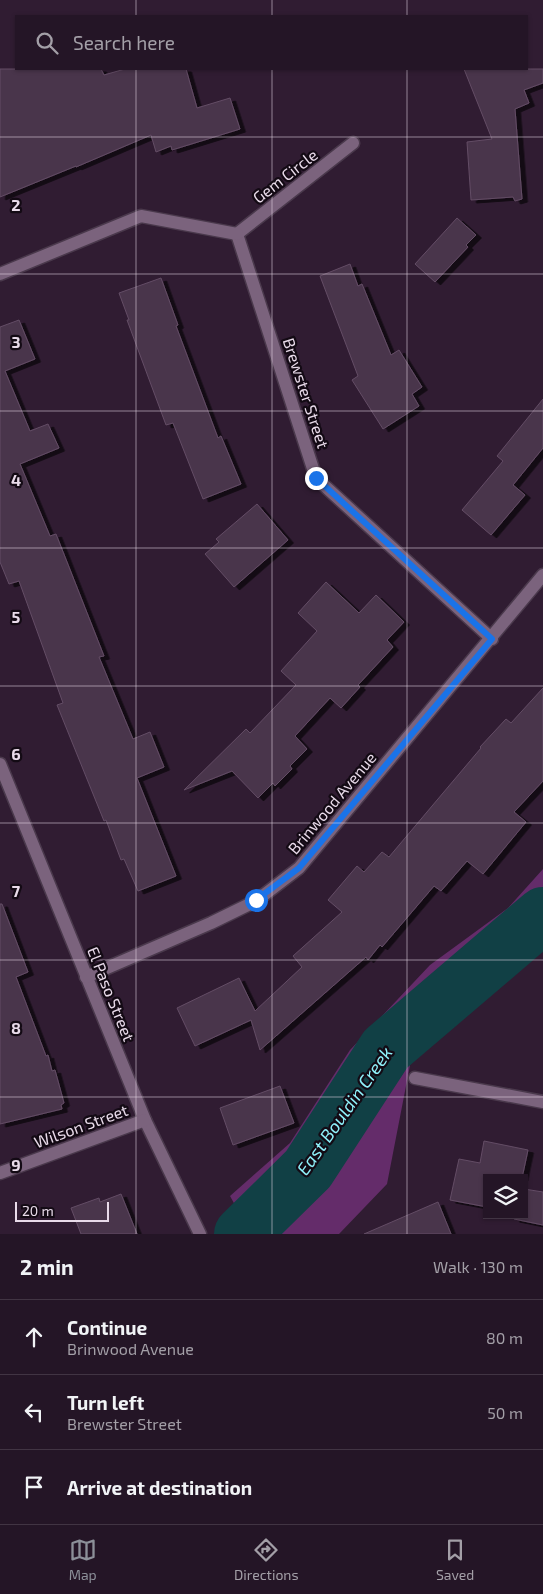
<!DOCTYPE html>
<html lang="en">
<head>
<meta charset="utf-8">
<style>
  :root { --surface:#241526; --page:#2c1e2e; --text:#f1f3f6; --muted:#a39fa7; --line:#413443; --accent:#8c9099 }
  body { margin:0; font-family:"Exo 2",sans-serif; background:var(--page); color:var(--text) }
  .controls { position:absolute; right:15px; bottom:15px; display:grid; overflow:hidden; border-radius:0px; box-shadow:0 1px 4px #0004 }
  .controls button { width:45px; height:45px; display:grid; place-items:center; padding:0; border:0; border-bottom:1px solid var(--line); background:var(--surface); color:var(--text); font:25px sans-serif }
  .scale { position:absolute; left:15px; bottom:12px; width:94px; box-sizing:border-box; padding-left:5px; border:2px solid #e9dbea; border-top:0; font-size:14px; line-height:18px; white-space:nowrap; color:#e9dbea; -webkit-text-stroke:4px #130a14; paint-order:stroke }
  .stop { position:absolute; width:15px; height:15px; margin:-11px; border:4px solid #1a73e8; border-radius:50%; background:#fff }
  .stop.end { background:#1a73e8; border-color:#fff; box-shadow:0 1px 5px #0008 }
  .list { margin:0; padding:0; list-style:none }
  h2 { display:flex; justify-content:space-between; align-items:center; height:65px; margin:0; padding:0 20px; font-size:21px }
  h2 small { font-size:16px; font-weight:400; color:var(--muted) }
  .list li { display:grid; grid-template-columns:32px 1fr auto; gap:15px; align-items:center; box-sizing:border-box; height:75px; padding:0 20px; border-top:1px solid var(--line) }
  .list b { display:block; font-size:19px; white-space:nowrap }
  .list p { margin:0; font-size:16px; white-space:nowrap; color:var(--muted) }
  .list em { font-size:16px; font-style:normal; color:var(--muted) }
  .icon { flex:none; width:28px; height:28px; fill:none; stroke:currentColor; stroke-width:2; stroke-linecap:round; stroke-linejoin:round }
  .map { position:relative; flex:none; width:543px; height:1234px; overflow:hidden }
  .search { position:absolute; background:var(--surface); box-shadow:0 1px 4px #0004; left:15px; right:15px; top:15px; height:55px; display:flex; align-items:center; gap:12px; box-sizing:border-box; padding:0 18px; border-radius:0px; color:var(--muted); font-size:19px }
  .sheet { height:290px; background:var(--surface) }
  nav { display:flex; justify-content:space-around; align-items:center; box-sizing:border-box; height:70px; border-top:1px solid var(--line); background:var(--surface); font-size:14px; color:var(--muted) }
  nav a { display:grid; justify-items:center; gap:2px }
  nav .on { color:var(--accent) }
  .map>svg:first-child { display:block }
  .green { fill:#642c6a }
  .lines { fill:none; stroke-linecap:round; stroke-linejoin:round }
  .river { stroke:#114045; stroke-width:56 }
  .building { fill:#4a344c; stroke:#634d65; filter:url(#shadow) }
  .street-casing { stroke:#4a394c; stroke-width:15 }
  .street { stroke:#7b637d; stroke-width:12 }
  .route { stroke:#1a73e8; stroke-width:6 }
  .grid { fill:none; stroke:#e9dbea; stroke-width:1; stroke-opacity:0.55 }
  .labels { text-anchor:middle; stroke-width:4.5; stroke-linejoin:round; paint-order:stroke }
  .street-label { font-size:16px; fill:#e9dbea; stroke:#130a14 }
  .water-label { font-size:18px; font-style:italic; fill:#8ff1fa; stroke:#130a14 }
  .grid-label { font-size:16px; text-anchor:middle; font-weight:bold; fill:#e9dbea; stroke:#130a14; stroke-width:4.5; stroke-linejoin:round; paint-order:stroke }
</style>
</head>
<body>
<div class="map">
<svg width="543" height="1234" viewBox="0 0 543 1234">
  <defs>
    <filter id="shadow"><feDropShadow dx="5.5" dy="3" stdDeviation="0" flood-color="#0009"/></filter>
  </defs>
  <rect width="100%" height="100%" fill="#301c32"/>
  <path class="green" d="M543 869V947L412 1055 387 1184 339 1234H251L230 1196 290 1143 350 1050 430 965 508 908Z"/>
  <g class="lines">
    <path class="river" d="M242 1234 308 1169 386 1049 543 915"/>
  </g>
  <g class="building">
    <path d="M0 69H101L104 75 125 69H186L197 108 230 98 240 129 172 150 171 146 156 152 151 135 76 167V166L0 197Z"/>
    <path d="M464 69H543V83L524 90 529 103 515 109 522 199 515 201 513 197 471 200 467 142 492 139Z"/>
    <path d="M457 218 476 235 466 245 468 247 435 282 415 264Z"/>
    <path d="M350 264 358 286 362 284 391 355 399 350 422 387 412 394 419 406 383 429 352 380 358 376 320 276Z"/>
    <path d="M161 278 178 325 176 326 218 438 221 436 241 484 203 499 173 423 166 425 127 320H129L119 293Z"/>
    <path d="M19 320 35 359 5 371 30 431 48 424 59 448 20 464 50 536 56 534 104 656 99 657 133 739 150 732 164 767 137 778 176 876 138 891 124 859 121 860 106 820 104 821 57 705 63 703 19 581 9 584 0 562V327Z"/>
    <path d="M543 399V448L513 485 525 495 491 535 462 510 503 461 497 456Z"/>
    <path d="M257 504 288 540 234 587 205 554 219 542 216 539Z"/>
    <path d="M326 582 359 613 376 595 404 622 387 640 393 647 358 685 360 687 341 708 330 698 295 736 307 749 290 766 292 769 275 786 273 783 258 798 232 771 184 790 246 729 250 733 296 685 281 671 317 631 298 613Z"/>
    <path d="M543 688V781L514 812 526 822 483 874 467 861 441 891 434 886 382 947 380 945 368 960 366 957 260 1050 251 1020 195 1046 177 1008 239 978 255 1011 302 967 293 956 342 912 328 900 357 866 364 872 382 852 389 857 481 748 480 747 506 719 511 723Z"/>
    <path d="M0 904H2L28 972 16 977 46 1056 48 1055 52 1071 55 1070 64 1103 61 1105 62 1109 0 1124Z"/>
    <path d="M280 1086 294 1123 233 1145 220 1108Z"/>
    <path d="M484 1141 528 1150 522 1178H487V1207L450 1200 459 1159 480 1163Z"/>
    <path d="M524 1189 543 1192V1225L514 1219 515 1215H524Z"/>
    <path d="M121 1194 137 1234H81L71 1208 99 1198 100 1202Z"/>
    <path d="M438 1202 451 1234H364Z"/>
  </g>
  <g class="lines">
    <defs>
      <g id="street">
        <path d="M237 234 316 478 492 639"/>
        <path d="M237 234 353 143"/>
        <path d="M0 274 141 216 237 234"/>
        <path d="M0 764 145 1120 200 1234"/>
        <path d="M86 977 211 923 256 901 299 868 543 575"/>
        <path d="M415 1078 543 1102"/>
        <path d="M0 1173 145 1120"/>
      </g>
    </defs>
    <use href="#street" class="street-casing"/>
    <use href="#street" class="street"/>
  </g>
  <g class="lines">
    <path class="route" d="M256 900 299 868 492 639 316 478"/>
  </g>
  <path class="grid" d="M136 0V16M272 0V16M407 0V16M136 69V1234M272 69V1234M407 69V1234M0 137H543M0 274H543M0 411H543M0 548H543M0 686H543M0 823H543M0 960H543M0 1097H543"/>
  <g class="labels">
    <g class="street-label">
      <text transform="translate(285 176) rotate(-38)" y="6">Gem Circle</text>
      <text transform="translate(306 393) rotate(72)" y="6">Brewster Street</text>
      <text transform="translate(332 803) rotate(-50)" y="6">Brinwood Avenue</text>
      <text transform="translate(111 994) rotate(68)" y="6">El Paso Street</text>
      <text transform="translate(81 1126) rotate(-20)" y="6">Wilson Street</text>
    </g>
    <g class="water-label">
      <text transform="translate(345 1111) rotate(-55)" y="6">East Bouldin Creek</text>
    </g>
  </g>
  <g class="grid-label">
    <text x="16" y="211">2</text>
    <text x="16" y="348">3</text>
    <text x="16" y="486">4</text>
    <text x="16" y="623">5</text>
    <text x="16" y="760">6</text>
    <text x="16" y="897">7</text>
    <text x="16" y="1034">8</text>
    <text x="16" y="1171">9</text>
  </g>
</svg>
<div class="controls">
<button><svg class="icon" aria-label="layers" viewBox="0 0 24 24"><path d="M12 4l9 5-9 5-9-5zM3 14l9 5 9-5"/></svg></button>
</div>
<div class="scale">20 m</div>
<div class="stop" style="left:256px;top:900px"></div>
<div class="stop end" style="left:316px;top:478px"></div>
<div class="search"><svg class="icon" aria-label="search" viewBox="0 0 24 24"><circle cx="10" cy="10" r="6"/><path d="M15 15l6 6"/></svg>Search here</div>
</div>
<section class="sheet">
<h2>2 min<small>Walk · 130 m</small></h2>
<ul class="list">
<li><svg class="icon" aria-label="ahead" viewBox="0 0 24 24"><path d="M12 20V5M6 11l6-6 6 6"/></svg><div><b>Continue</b><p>Brinwood Avenue</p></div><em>80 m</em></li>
<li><svg class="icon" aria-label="left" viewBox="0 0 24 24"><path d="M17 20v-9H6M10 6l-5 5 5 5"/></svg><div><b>Turn left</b><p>Brewster Street</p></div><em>50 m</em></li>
<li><svg class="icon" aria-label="arrive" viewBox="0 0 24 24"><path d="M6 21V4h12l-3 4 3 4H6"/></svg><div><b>Arrive at destination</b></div></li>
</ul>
</section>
<nav>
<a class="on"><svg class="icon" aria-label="map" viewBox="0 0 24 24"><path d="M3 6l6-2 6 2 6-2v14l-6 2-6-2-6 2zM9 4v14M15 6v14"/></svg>Map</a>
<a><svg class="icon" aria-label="directions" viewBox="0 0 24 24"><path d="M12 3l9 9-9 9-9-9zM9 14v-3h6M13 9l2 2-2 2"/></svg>Directions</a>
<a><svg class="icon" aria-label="saved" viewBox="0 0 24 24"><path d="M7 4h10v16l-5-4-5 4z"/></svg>Saved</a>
</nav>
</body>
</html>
